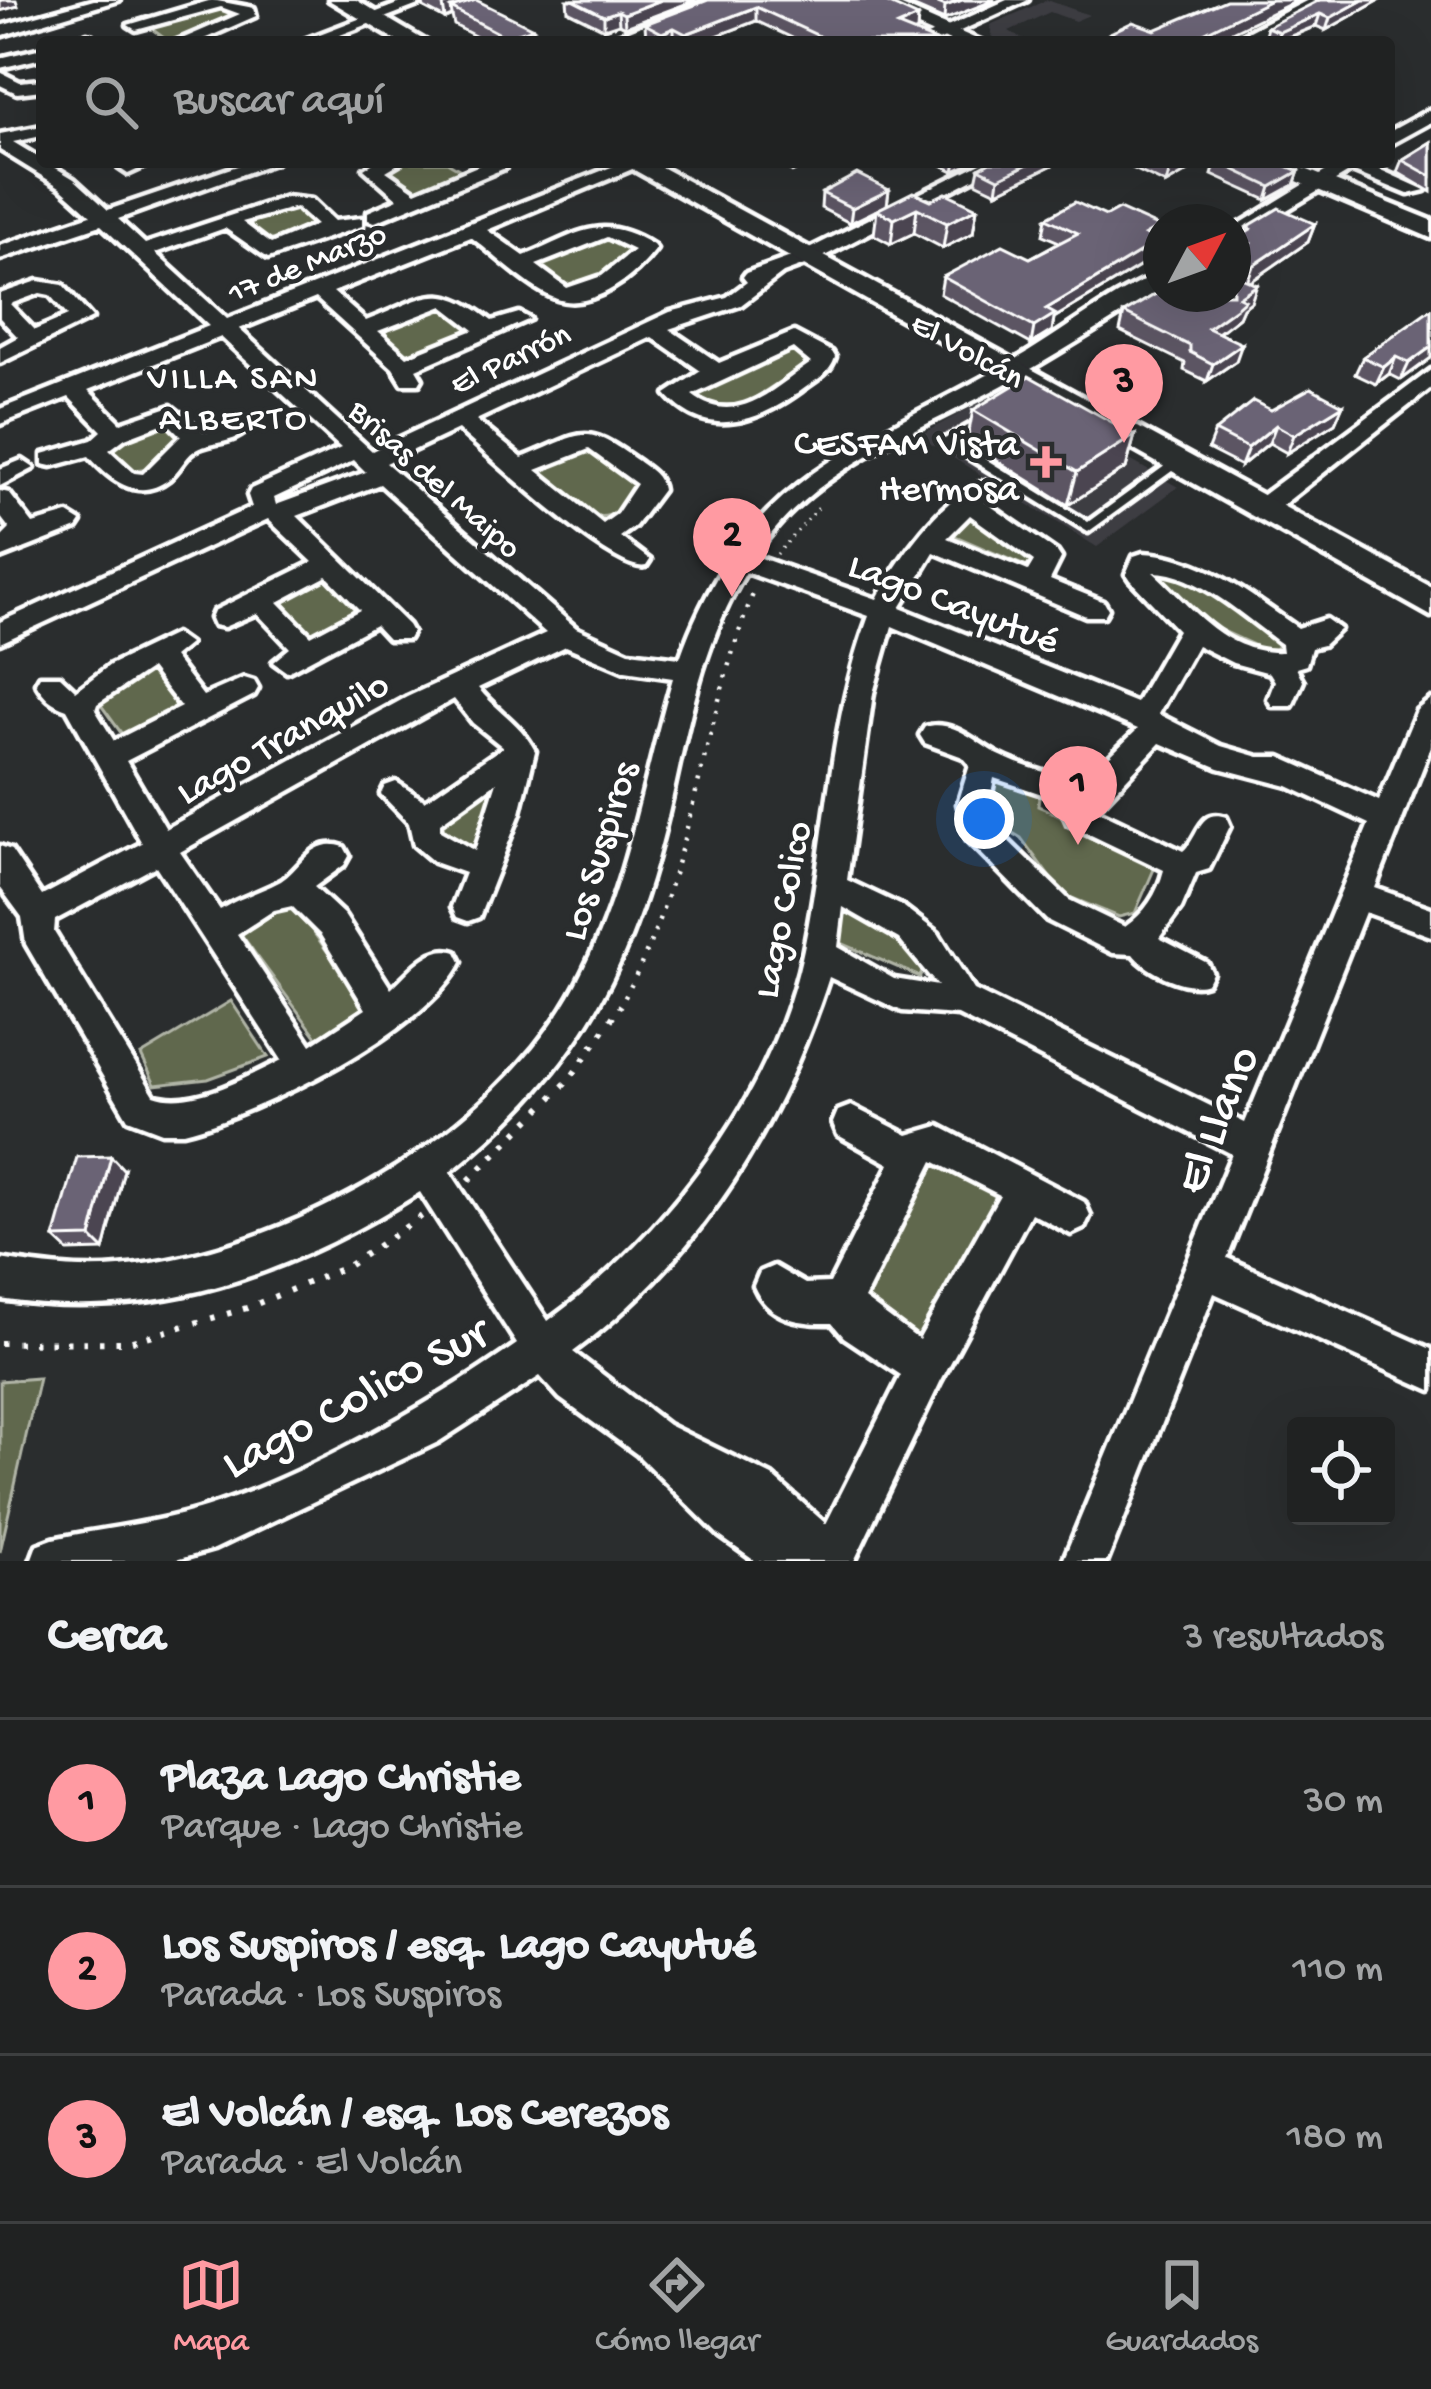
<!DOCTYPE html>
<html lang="es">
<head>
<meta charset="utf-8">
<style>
  :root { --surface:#202222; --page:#2d2f2f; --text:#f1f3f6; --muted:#a2a4a5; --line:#3d3f40; --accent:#ff9aa2 }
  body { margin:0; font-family:"Gochi Hand",sans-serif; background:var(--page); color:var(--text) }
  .controls { position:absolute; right:36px; bottom:36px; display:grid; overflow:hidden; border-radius:12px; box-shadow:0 12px 48px #0002 }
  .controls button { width:108px; height:108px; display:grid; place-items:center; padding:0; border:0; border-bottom:3px solid var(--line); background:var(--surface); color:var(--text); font:60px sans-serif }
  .compass { position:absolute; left:1143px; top:204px; width:108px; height:108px; border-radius:50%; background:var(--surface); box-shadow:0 12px 48px #0002; rotate:49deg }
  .you { position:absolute; left:984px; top:819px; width:42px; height:42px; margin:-30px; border:9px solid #fff; border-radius:50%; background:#1a73e8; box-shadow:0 0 0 18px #1a73e833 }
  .badge { display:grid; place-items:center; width:78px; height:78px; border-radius:50%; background:var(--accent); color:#111; font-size:39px; font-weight:700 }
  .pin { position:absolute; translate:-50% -99px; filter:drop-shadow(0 3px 6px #0008) }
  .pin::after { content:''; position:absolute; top:63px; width:42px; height:36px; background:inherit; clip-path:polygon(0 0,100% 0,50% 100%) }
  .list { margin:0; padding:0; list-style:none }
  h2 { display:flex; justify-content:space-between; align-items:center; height:156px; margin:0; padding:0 48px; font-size:51px }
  h2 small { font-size:39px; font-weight:400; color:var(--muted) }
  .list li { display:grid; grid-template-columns:78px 1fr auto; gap:36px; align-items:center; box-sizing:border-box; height:168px; padding:0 48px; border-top:3px solid var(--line) }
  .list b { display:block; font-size:45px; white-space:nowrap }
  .list p { margin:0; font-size:39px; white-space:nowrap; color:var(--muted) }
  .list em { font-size:39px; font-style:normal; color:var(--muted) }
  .icon { flex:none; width:66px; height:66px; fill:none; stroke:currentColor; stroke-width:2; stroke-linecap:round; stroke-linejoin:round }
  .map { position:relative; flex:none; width:1431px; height:1561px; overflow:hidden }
  .search { position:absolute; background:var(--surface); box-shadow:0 12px 48px #0002; left:36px; right:36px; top:36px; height:132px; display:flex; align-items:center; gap:30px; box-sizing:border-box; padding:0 42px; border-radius:12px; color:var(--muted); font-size:45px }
  .sheet { height:660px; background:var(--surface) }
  nav { display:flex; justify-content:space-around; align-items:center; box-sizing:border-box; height:168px; border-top:3px solid var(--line); background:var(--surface); font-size:33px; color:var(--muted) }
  nav a { display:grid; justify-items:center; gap:6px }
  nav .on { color:var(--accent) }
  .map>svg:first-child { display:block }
  .built { fill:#3e3d43 }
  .green { fill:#61684e; stroke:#b0b4a6; stroke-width:3 }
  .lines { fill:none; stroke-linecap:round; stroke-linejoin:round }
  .lane-casing { stroke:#fff; stroke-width:9 }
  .street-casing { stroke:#fff; stroke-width:9 }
  .secondary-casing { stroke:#fff; stroke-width:9 }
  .path-far2 { stroke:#fff; stroke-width:3; stroke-dasharray:1.5 6; stroke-linecap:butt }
  .path-far1 { stroke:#fff; stroke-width:4.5; stroke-dasharray:3 9; stroke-linecap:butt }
  .path { stroke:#fff; stroke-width:6; stroke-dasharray:4.5 12; stroke-linecap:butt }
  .lane { fill:#2a2d2e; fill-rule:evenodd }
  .street { fill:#2a2d2e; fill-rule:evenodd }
  .secondary { fill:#2a2d2e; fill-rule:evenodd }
  .wall { fill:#5c5564; stroke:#fff; stroke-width:3 }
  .shaded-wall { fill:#4b4551; stroke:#fff; stroke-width:3 }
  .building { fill:#6b6374; stroke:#fff; stroke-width:3 }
  .poi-dot { fill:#ff9aa2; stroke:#2a2d2e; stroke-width:4.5 }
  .labels { text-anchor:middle; stroke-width:9; stroke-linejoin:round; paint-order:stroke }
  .far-street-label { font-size:33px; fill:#fff; stroke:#2a2d2e }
  .far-neighbourhood-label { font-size:36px; letter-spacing:3px; fill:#fff; stroke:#2a2d2e }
  .poi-label { font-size:39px; fill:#fff; stroke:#2a2d2e; text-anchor:end }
  .street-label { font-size:39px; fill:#fff; stroke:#2a2d2e }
  .near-street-label { font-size:48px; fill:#fff; stroke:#2a2d2e }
</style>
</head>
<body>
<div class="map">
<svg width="1431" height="1561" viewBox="0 0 1431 1561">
  <rect width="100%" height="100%" fill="#2a2d2e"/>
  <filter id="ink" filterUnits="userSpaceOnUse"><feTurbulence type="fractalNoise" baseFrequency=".00833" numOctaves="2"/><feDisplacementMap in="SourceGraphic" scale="24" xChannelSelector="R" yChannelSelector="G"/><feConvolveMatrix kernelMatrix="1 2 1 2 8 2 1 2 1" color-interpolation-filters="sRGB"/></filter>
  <g filter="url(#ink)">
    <g class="built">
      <path d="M1047 0 1089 15 1075 21 1050 12 1009 31 1027 42 993 40 990 25Z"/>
      <path d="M1004 390 1178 487 1097 547 918 436Z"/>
    </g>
    <g class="green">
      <path d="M223 3 242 15 179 40 168 41 145 24Z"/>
      <path d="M404 162H447L469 175 416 193 385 169Z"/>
      <path d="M292 205H302L323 225 274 247 242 222Z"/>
      <path d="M611 232 643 251C615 261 595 281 568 294L529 267Z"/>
      <path d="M448 299 485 328 412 362 376 329Z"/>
      <path d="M789 344 815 359 733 412 723 415 693 398 692 391Z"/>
      <path d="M160 414 188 433 150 468 133 470 106 444Z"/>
      <path d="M591 445 640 481C633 490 625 505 615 512 589 531 553 485 535 469Z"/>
      <path d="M965 508 1039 559 1032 569 941 530Z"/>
      <path d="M1155 564 1268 624 1277 636V647L1271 653 1206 623 1153 575 1150 569Z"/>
      <path d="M325 571 368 615 318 641 276 595Z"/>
      <path d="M151 660 189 709 127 741 90 690Z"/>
      <path d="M995 769 1040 786 1038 806 1145 852 1155 867 1135 913 1119 917 1062 894 1021 838 984 816Z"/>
      <path d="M503 770 480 855 460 849 434 816Z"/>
      <path d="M288 897 366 1005 319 1040 237 929Z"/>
      <path d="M839 903 929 950 920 977 834 940Z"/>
      <path d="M231 1001 268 1057 208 1079 155 1085 141 1055Z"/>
      <path d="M929 1152 1009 1197 935 1346 851 1294Z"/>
      <path d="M39 1378 0 1552V1381Z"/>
    </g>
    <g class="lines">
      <defs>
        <path id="lane" d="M984 417 990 421 988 423 956 441 1088 522 1173 460H1181L1183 463 1088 532 941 441Z"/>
        <g id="street">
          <path d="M94 0H119L0 36V26Z"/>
          <path d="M212 0 254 8 256 16 197 42H175L240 14 221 7 136 30 128 25Z"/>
          <path d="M408 0H431L322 42H299Z"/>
          <path d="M708 0H730L623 42H600Z"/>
          <path d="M1007 0H1028L936 42H914Z"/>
          <path d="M1308 0H1328L1249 42H1228Z"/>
          <path d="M87 34 93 36V42H69Z"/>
          <path d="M42 48V58L0 68V58Z"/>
          <path d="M0 72 20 82 42 80V90L17 93 0 85Z"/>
          <path d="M1431 109V122L1389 145V132Z"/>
          <path d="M42 126V136L13 142 74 179 108 210 249 162H276L118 219 145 244 286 197 312 200 334 221 362 218V226L268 258 225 228 155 253 227 319 624 162H649L487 230 524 256C578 235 599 211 653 245L656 249C637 275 592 311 557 299 531 290 494 254 471 237L333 292 366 321C426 298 436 278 492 321L519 313 530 319 416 369 422 379 419 384H403L393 368 316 298 239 329 372 451 670 312 727 297 747 282 743 277 746 273 799 254 983 162H1006L813 262 783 273 741 305 669 329 719 363 794 332 832 352 835 357C830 374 815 380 802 390 758 422 707 441 666 394L701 371 652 337 476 420 522 458C584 434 581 420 638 461 650 470 660 475 662 490L635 526 620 537 650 560 646 566C616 575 487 454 458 429L386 463 576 628 629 652 680 658C747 471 861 448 1018 358 1059 335 1119 287 1161 274V289C1109 322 1057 355 1003 385 917 432 811 469 755 556L877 599C897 561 943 494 985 481L997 489 985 502 1057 552 1061 558 1050 580 1104 602 1108 609 1104 616H1086L934 552 900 608 1136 703 1178 630 1130 580 1126 574 1134 556 1143 553C1203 556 1250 595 1298 628L1326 619 1340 629 1323 645 1311 648 1306 665 1296 668 1303 681 1292 706H1272L1268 699 1275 681 1270 673 1233 663 1197 645 1158 714 1221 746 1259 757H1280L1379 801 1417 710 1431 699V746L1375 888 1431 908V936L1365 912 1227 1258 1431 1349V1390L1214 1293 1107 1561H1063L1232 1154 958 1015 902 1011 829 977C781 1125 700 1258 573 1352L668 1425 772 1476 826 1524 901 1375 844 1337 832 1323C800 1324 768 1319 754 1286L760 1272 774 1266 805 1284 830 1283 890 1164 838 1135 833 1123 838 1111 851 1106 908 1135 939 1126 1084 1202 1090 1215 1084 1228 1071 1234 1031 1213 940 1382 854 1561H755L720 1536 637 1454 560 1398 540 1376 438 1442 214 1549 172 1561H31L37 1545 53 1539C101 1529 151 1524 198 1510 296 1481 433 1404 517 1344L420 1192C288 1275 157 1323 0 1299V1259C39 1265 79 1271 119 1267 286 1253 498 1134 577 983 628 887 643 780 673 678L625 671 566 646 478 688C498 713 519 721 535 751L520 813 479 917 468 921 457 917 452 907 465 873 434 862 414 845 409 823 381 794 385 786 396 782 425 801 503 747 473 723 454 699 180 852 220 910C240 897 261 892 281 881 301 869 312 836 344 847L349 856 344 865 314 887 344 915 391 989C409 973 430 943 456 952L461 962C428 1031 257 1114 184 1132H162L128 1119 26 944 22 917 0 887V846L11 850 42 896 142 843 67 709C52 704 44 697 36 683L40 676H60L76 691 110 665 175 634 189 644 173 657 203 696 244 678 254 681 258 688 254 695 126 761 166 829 407 697 546 633 380 484 297 516 408 625 412 632 408 639H388L375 625 287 672 273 662 290 648 257 613 224 627 214 625 211 618 214 611 313 562 268 519 0 643V622L252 507 248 495 251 489 341 448 221 337 88 390 121 423 171 406 205 433 234 424 246 431C231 445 209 441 194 451 185 457 179 471 169 479 138 503 110 480 89 456L52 466 43 464V454L92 440 102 431 69 397 0 424V409L209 326 101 225 0 259V246L91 215 60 187 0 150V134ZM296 207 316 225 271 244 242 222ZM607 237 634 250 602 276 567 288 536 265ZM443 306 474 330 407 357 378 331ZM793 348 811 363C774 388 736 429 692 395ZM167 422 181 436 143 474 134 473 109 450 125 438ZM589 449 637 484 617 514 603 524 536 470ZM354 460 366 472 276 505 274 498ZM970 515 1034 561 1028 571 947 538ZM746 572 869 616C829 723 827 838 804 949 774 1095 667 1235 548 1321L450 1172C586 1062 634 963 672 796 689 719 704 639 746 572ZM1153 572C1198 572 1247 619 1282 644L1283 652C1225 655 1191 607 1153 572ZM327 576 360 610 311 636 278 602ZM892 626 1138 729 1082 783C1055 775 1025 768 1001 756 978 745 954 718 925 727L920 735 925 743 963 757 970 765 958 804 967 839 1047 920 1113 953 1133 954C1146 971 1186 991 1207 983L1212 973 1207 963 1159 938 1181 908 1196 873 1209 869 1230 826 1226 817C1198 808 1200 838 1183 851L1097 810 1160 743 1219 768 1288 786 1369 824 1245 1123 974 990 938 933 904 907 847 880 873 693ZM151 668 181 707 114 741 95 710 97 704ZM994 778 1069 803 1064 815 1068 824 1164 870C1158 894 1145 913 1125 927L1069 900 991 824 989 804ZM497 782 475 851 440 831V823ZM156 866 282 1060C248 1077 192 1109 154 1095L54 932 55 920ZM292 906 321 935 366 1009 311 1045 237 934 274 910ZM843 907 899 939 938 986 894 979 838 947ZM933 1161 1000 1195 919 1340 864 1299Z"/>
          <path d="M127 162H154L128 174 119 168Z"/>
          <path d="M375 162H401L386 171 416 192 487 162H505V168L375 222 368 220V212L398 199 364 169Z"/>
          <path d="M1341 162H1363L1425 190 1408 194 1352 171 1233 242V228Z"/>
          <path d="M38 281 63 285 92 318 0 363V347L18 337 0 318V294ZM40 293 50 295 68 316 35 330 10 304Z"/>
          <path d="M1431 370V388L1270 515H1252L1249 509 1252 503Z"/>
          <path d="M22 460 34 468 0 486V469Z"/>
          <path d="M0 491 9 493 33 524 68 514 81 522 77 528 0 558V539L10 529 0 516Z"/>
        </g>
        <g id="secondary">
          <path d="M329 0H356L427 42H399Z"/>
          <path d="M858 0H888L983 42H952Z"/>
          <path d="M620 162H652L1431 587V616Z"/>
          <path d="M1252 162H1288L1431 220V238Z"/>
        </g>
      </defs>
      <use href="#lane" class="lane-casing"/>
      <use href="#street" class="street-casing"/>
      <use href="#secondary" class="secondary-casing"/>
      <path class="path-far2" d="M777 554 821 505"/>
      <path class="path-far1" d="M619 1008C693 877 699 727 755 589"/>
      <g class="path">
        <path d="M469 1180 570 1079 621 1005"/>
        <path d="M0 1343 129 1342 247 1308 348 1266 422 1216"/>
      </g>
      <use href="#lane" class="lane"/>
      <use href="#street" class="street"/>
      <use href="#secondary" class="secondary"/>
    </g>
    <g class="wall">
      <path d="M422 0H470L534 42H486L454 25 452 16 445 19 424 8Z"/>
      <path d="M567 0H696L625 27 619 24 604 29 568 11Z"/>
      <path d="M708 0 918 17 917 31 914 32 938 42H801L756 21 701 42H654L646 38 645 24Z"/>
      <path d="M898 0H995L944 20Z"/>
      <path d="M1380 0 1326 30 1316 26 1279 42 1264 39 1267 27Z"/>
      <path d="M1155 30 1211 42H1108L1110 33Z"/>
      <path d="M1431 142V192L1397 172 1402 160Z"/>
      <path d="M775 162H814L793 172Z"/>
      <path d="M935 162H974L954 171Z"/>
      <path d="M1059 162 997 192 976 182 979 168Z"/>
      <path d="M1119 162H1204L1166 184Z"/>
      <path d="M1216 162H1277L1299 171 1294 185 1267 200 1212 175Z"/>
      <path d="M1299 162H1331L1319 170Z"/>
      <path d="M889 190 887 205 850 223 821 208 822 193Z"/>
      <path d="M931 200 977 208 973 233 943 248 914 233 891 244 874 235 877 210Z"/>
      <path d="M1106 216 1159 227 1155 240 1154 258 1054 318 1052 331 1031 344 940 294 943 277 1030 258 1059 242 1043 235 1046 218Z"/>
      <path d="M1315 224 1308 242 1250 282 1251 302 1243 308 1239 317 1219 333 1236 361 1207 381 1184 370 1185 363 1120 331 1124 313 1233 294V252L1238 237 1245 233 1247 227Z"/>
      <path d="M1431 310V358L1401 380 1389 374 1376 384 1355 374 1363 357Z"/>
      <path d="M1343 405 1335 423 1287 453 1269 443 1241 466 1208 449 1215 431 1271 410Z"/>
      <path d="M973 410 1135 435 1126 468 1068 505 967 442Z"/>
      <path d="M124 1170 104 1250 68 1251 54 1238Z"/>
    </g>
    <g class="shaded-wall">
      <path d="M0 0H16L18 6 0 11Z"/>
      <path d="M459 0H470L472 10 451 8 452 16 445 19 443 5Z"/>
      <path d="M661 0H696L625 27 624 14Z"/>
      <path d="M962 0H995L944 20 945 6Z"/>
      <path d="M1271 0H1298L1211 42H1184Z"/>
      <path d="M1363 0H1380L1326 30 1330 18Z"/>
      <path d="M756 7V21L701 42H686V34Z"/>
      <path d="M618 11 619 24 604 29V16Z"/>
      <path d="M1320 14 1316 26 1276 42 1279 32Z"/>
      <path d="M918 17 917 31 897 40 898 26Z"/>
      <path d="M533 28 534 42H507L506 37Z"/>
      <path d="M674 28V42H662V33Z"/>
      <path d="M793 162H814L793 172Z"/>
      <path d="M956 162H974L954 171Z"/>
      <path d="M1032 162H1059L997 192 999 178Z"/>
      <path d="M1184 162H1204L1166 184 1170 169Z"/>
      <path d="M1299 171 1294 185 1267 200 1271 187Z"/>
      <path d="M889 190 887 205 850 223 852 208Z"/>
      <path d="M917 208 914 233 891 244 894 219Z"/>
      <path d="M977 208 973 233 943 248 947 223Z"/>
      <path d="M1315 224 1308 242 1246 285 1253 266Z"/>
      <path d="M1159 227 1154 244 1145 235Z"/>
      <path d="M1159 241 1154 258 1054 318 1052 331 1031 344 1034 327 1046 309Z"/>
      <path d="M1257 285 1251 302 1243 308 1239 317 1202 345 1208 328 1239 297Z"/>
      <path d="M1242 344 1236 361 1207 381 1213 364Z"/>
      <path d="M1431 347V358L1401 380 1409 363Z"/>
      <path d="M1396 357 1389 374 1376 384 1384 367Z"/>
      <path d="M1343 405 1335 423 1287 453 1294 435Z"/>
      <path d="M1276 425 1269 443 1241 466 1248 448Z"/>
      <path d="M1135 435 1126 468 1068 505 1077 472Z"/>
      <path d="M111 1156 124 1170 104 1250 91 1237Z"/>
    </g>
    <g class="building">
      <path d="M432 0H459L443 5Z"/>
      <path d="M476 0 533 28 506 37 451 8Z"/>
      <path d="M572 0H661L624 14 618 11 604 16Z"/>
      <path d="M708 0H881L918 17 898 26 938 42H813L823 38 756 7 686 34 674 28 662 33 645 24Z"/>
      <path d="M931 0H962L945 6Z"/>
      <path d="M1226 0H1271L1185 42H1133L1110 33 1133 22 1155 30Z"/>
      <path d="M1320 0H1363L1330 18 1320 14 1279 32 1267 27Z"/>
      <path d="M1431 142V176L1402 160Z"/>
      <path d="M990 162H1032L999 178 979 168Z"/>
      <path d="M1155 162H1184L1170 169Z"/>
      <path d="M1218 162H1277L1299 171 1271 187Z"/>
      <path d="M857 174 889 190 852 208 822 193Z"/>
      <path d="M913 192 931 200 946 193 977 208 947 223 917 208 894 219 877 210Z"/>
      <path d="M1075 202 1106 216 1119 209 1159 227 1145 235 1159 241 1046 309 1055 314 1034 327 943 277 1003 245 1030 258 1078 233 1046 218Z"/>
      <path d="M1279 208 1315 224 1253 266 1233 257V253L1250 243 1238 237 1251 229 1247 227Z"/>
      <path d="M1233 274 1257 285 1239 297 1245 300 1236 308 1208 328 1242 344 1213 364 1190 352V346L1124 313 1161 291V294H1233Z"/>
      <path d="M1429 310H1431V347L1409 363 1396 357 1384 367 1363 357Z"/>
      <path d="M1029 376 1135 435 1077 472 973 410Z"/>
      <path d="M1311 388 1343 405 1294 435 1276 425 1248 448 1215 431 1253 401 1271 410Z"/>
      <path d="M111 1156 91 1237 54 1238 77 1157Z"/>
    </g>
  </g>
  <path class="poi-dot" d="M1040 444h12v12h12v12h-12v12h-12v-12h-12v-12h12z"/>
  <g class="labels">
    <g class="far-street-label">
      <text transform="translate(306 260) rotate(-22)" y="12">17 de Marzo</text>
      <text transform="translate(969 348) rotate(29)" y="12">El Volcán</text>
      <text transform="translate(509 356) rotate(-25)" y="12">El Parrón</text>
      <text transform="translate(437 477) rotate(42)" y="12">Brisas del Maipo</text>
    </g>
    <g class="far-neighbourhood-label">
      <text x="234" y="387">VILLA SAN<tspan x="234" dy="41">ALBERTO</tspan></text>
    </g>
    <g class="poi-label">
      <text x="1019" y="454">CESFAM Vista<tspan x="1019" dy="45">Hermosa</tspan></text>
    </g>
    <g class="street-label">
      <text transform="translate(955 600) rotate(21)" y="14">Lago Cayutué</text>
      <text transform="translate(281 735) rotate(-29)" y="14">Lago Tranquilo</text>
      <text transform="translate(596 850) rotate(-73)" y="14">Los Suspiros</text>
      <text transform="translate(779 909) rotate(-79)" y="14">Lago Colico</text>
    </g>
    <g class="near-street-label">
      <text transform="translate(1213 1118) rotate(-68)" y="17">El Llano</text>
      <text transform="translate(353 1394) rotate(-28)" y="17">Lago Colico Sur</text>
    </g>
  </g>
</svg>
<div class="controls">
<button><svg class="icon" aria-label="locate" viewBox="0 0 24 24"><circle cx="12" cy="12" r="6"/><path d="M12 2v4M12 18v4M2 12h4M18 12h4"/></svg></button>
</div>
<svg class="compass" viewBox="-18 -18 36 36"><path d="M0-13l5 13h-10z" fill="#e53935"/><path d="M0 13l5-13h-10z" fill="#a2a4a5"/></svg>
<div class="you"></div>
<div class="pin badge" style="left:1078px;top:845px">1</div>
<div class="pin badge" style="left:732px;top:597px">2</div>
<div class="pin badge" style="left:1124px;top:443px">3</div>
<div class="search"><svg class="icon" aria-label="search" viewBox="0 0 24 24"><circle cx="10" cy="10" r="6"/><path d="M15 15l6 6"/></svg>Buscar aquí</div>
</div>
<section class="sheet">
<h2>Cerca<small>3 resultados</small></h2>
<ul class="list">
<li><span class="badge">1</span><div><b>Plaza Lago Christie</b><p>Parque · Lago Christie</p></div><em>30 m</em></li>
<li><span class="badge">2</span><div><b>Los Suspiros / esq. Lago Cayutué</b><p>Parada · Los Suspiros</p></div><em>110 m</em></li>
<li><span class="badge">3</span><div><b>El Volcán / esq. Los Cerezos</b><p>Parada · El Volcán</p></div><em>180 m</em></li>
</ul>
</section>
<nav>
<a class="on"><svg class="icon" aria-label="map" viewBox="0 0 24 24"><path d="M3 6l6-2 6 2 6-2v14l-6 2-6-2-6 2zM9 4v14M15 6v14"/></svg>Mapa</a>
<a><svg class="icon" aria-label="directions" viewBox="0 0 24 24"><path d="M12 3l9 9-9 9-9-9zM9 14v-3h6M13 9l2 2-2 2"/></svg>Cómo llegar</a>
<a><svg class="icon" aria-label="saved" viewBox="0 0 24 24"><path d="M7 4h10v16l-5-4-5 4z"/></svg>Guardados</a>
</nav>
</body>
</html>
